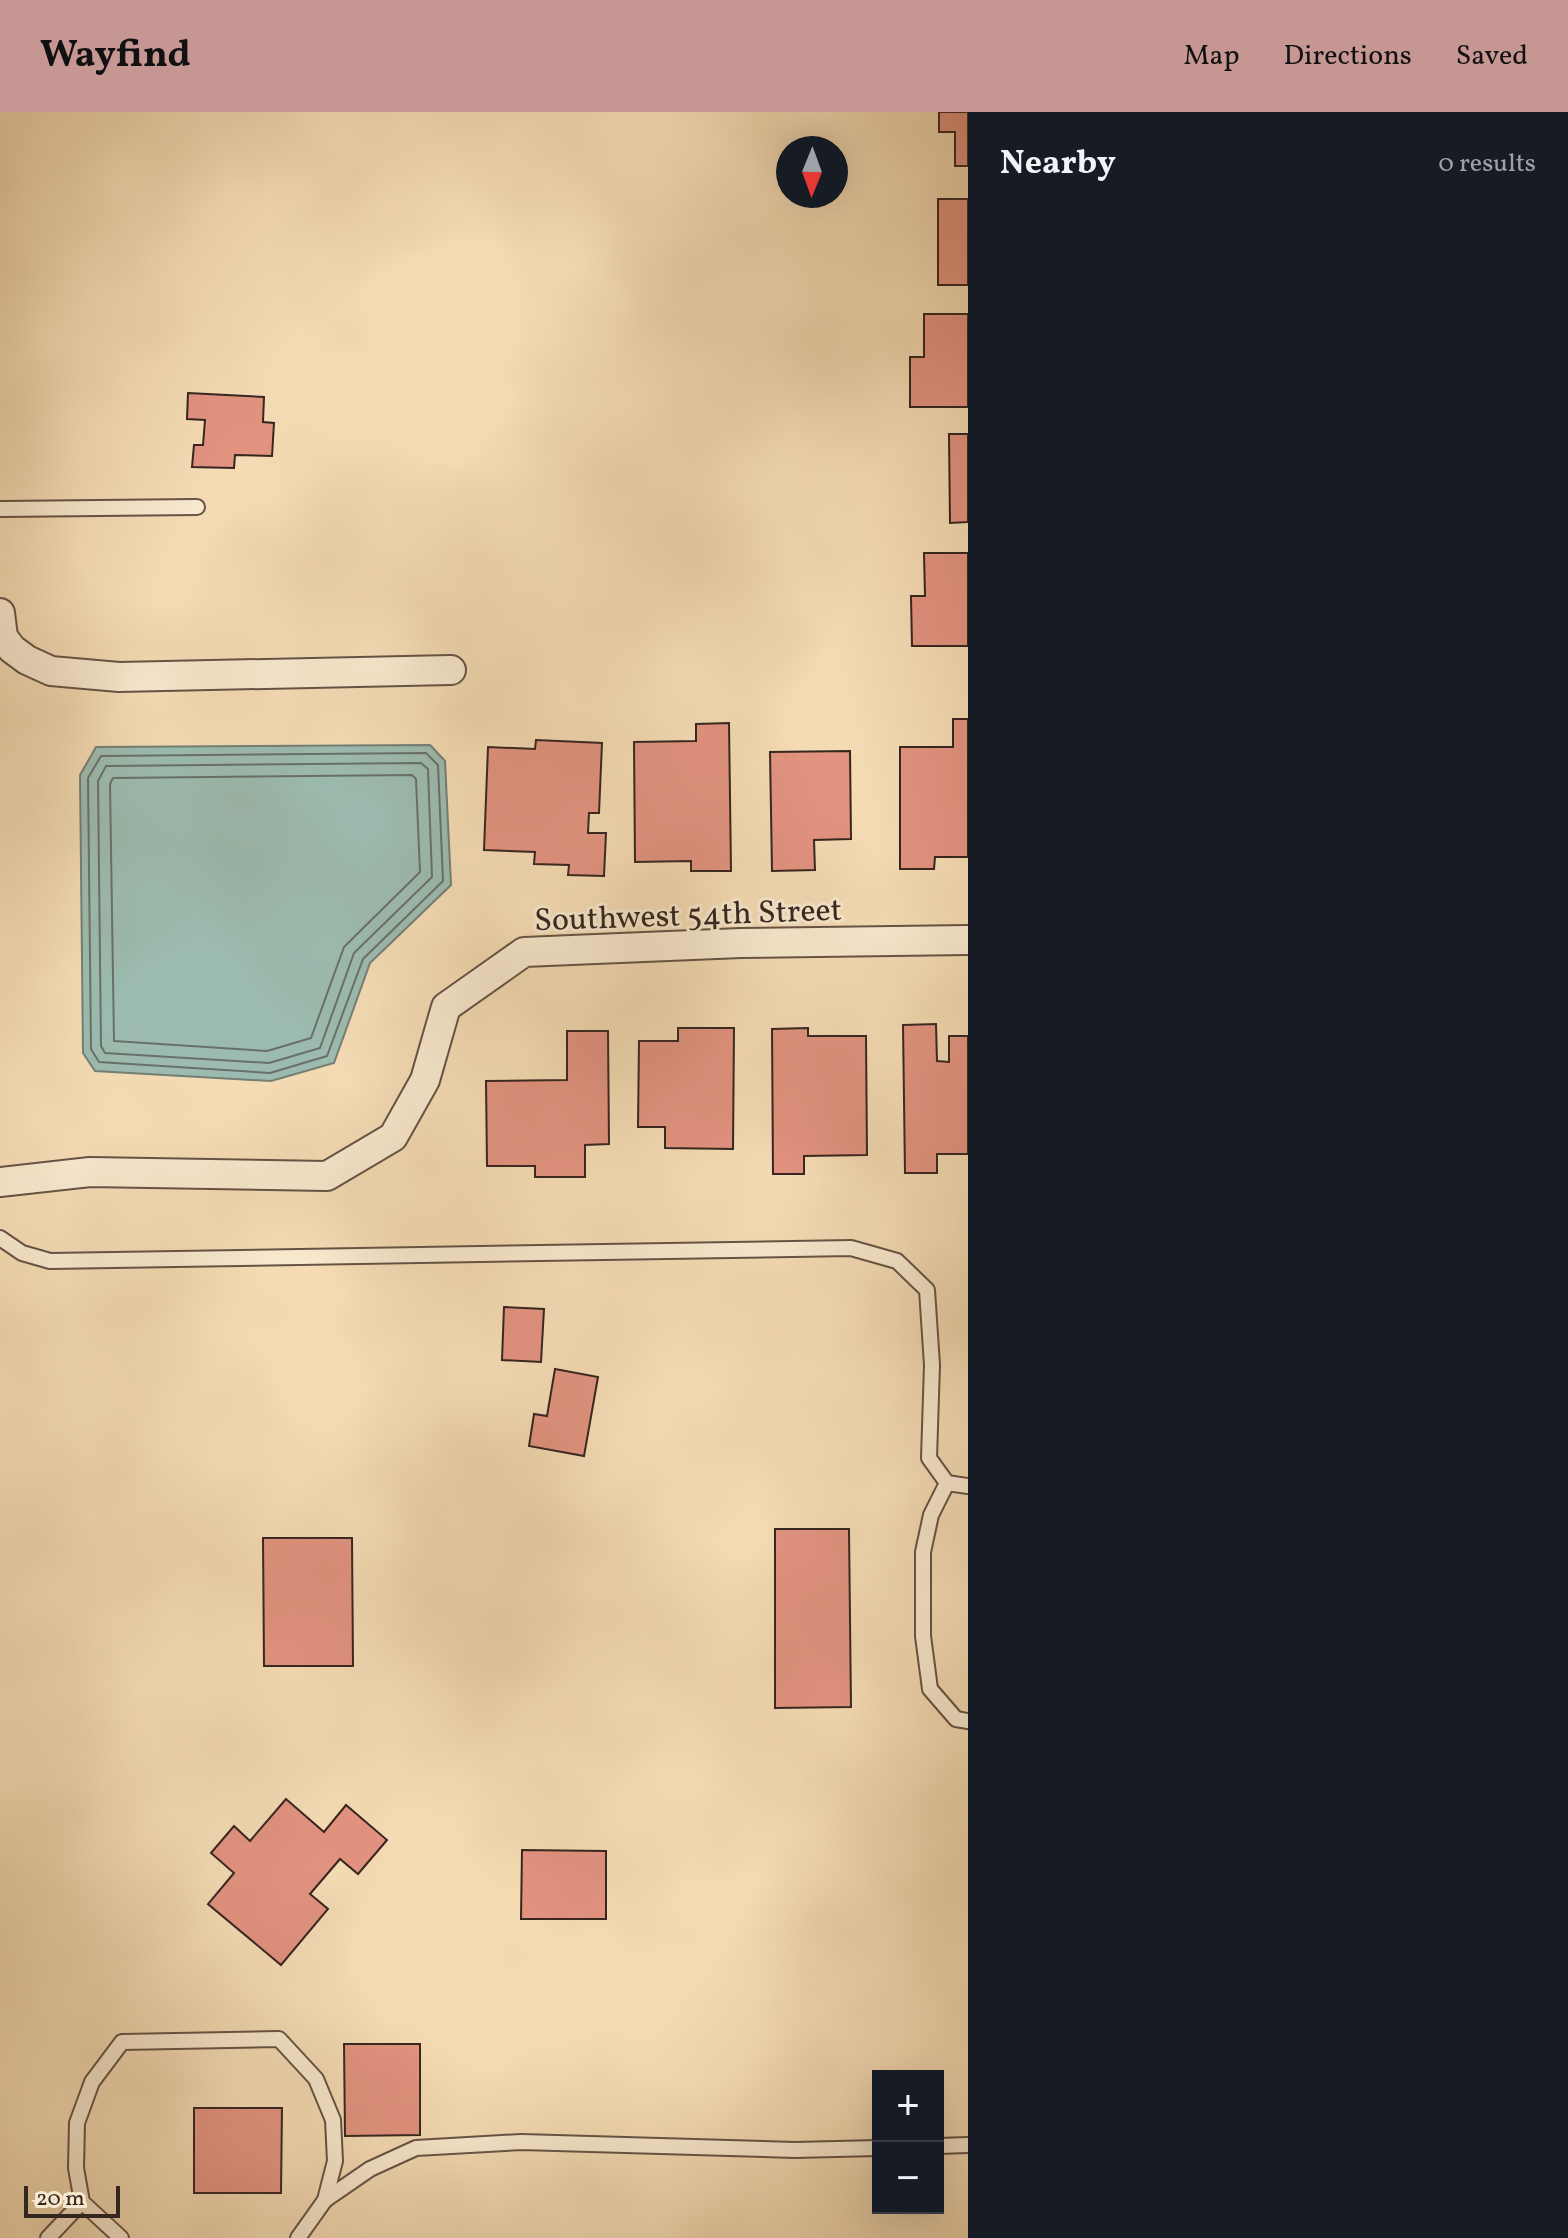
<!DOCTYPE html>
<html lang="en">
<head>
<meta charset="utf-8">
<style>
  :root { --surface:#171b24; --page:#242831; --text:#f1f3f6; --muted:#9ea1a6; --line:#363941; --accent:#c59692 }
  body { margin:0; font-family:Vollkorn,serif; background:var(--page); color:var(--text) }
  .controls { position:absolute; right:24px; bottom:24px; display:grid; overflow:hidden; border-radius:0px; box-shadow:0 8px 32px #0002 }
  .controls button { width:72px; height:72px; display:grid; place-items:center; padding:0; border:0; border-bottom:2px solid var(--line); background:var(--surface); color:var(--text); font:40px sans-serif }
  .compass { position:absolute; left:776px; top:24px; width:72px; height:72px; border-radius:50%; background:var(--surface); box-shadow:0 8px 32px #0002; rotate:181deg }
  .scale { position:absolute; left:24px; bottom:20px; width:96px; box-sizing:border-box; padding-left:8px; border:4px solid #362620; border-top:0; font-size:22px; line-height:28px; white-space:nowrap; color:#362620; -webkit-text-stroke:6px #f8e8ce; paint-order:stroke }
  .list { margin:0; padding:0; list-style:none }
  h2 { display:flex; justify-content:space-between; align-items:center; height:104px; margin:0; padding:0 32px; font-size:34px }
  h2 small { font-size:26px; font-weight:400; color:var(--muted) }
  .map { position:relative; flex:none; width:968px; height:2126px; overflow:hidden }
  header { display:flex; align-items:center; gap:48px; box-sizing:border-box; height:112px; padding:0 40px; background:var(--accent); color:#111 }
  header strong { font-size:38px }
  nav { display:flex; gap:44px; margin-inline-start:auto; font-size:28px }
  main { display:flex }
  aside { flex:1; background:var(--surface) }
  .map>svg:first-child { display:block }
  .water { fill:#9cbbb0; stroke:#737f76; stroke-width:2 }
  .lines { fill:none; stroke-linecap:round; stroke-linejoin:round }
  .shore { stroke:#697068; stroke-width:2 }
  .building { fill:#e29380; stroke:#362620; stroke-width:2 }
  .lane-casing { stroke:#665345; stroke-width:18 }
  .street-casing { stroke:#665345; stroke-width:32 }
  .lane { stroke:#f8e8ce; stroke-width:14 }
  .street { stroke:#f8e8ce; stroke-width:28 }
  .labels { text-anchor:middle; stroke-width:6; stroke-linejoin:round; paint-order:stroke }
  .street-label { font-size:32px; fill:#362620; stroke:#f8e8ce }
</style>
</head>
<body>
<header>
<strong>Wayfind</strong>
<nav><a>Map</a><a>Directions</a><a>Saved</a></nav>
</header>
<main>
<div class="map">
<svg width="968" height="2126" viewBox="0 0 968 2126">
  <rect width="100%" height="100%" fill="#f4dbb4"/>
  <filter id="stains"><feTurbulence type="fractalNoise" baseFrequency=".0025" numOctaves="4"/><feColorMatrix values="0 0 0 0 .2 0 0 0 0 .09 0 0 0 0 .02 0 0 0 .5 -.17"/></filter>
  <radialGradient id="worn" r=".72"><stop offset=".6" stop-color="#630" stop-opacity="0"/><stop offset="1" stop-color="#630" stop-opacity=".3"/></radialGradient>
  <path class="water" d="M430 633 445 649 451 773 370 851 334 951 271 969 95 959 83 941 80 663 96 635Z"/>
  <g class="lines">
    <g class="shore">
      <path d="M426 641 438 653 443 769 363 847 327 944 270 961 99 950 91 937 88 666 101 644Z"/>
      <path d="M421 651 428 657 432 765 354 841 320 936 269 951 105 941 101 934 98 669 106 654Z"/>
      <path d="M412 663 416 667 420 760 344 835 311 926 267 939 114 929 110 672 113 666Z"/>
    </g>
  </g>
  <g class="building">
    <path d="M939 0H968V54H955V20H939Z"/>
    <rect x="938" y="87" width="30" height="86"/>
    <path d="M924 202H968V295H910V245H924Z"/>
    <path d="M188 281 264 285 263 310 274 311 272 344 235 343 234 356 192 355 194 333H203L205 308 187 307Z"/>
    <path d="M949 322H968V410L950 411Z"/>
    <path d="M924 441H968V534H912L911 484H925Z"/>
    <path d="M953 607H968V745H935L934 757H900V635H953Z"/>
    <path d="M729 611 731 759H691V749L635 750 634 630 696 629V612Z"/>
    <path d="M536 628 602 631 599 701H589L588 721H606L604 764 568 763 569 753 534 752 535 740 484 738 488 635 535 637Z"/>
    <path d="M850 639 851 727 814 728 815 758 772 759 770 640Z"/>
    <path d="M936 912 937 949 949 950V924H968V1042H937V1061H905L903 913Z"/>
    <path d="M678 916H734L733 1037 665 1036V1015H638L639 929H678Z"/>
    <path d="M808 916V924H866L867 1043 804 1044V1062H773L772 917Z"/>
    <path d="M567 919H608L609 1032 585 1033V1065H535V1054H487L486 969 567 968Z"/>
    <path d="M504 1195 544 1197 541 1250 502 1248Z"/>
    <path d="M555 1257 598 1265 584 1344 529 1334 534 1302 547 1304Z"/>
    <path d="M775 1417H849L851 1595 775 1596Z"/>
    <path d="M263 1426H352L353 1554H264Z"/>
    <path d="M286 1687 324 1720 346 1693 387 1728 358 1762 340 1747 310 1782 328 1797 281 1853 208 1792 234 1761 211 1741 234 1714 250 1729Z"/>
    <path d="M522 1738 606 1739V1807H521Z"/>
    <path d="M344 1932H420V2023L345 2024Z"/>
    <path d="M194 1996H282L281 2081H194Z"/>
  </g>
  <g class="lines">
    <defs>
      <g id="lane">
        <path d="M0 397 197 395"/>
        <path d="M0 1126 22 1141 50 1149 851 1136 897 1149 927 1178 932 1253 929 1346 947 1371 968 1374"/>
        <path d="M947 1371 931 1403 923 1440V1524L930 1577 956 1607 968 1609"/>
        <path d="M938 2034 968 2033"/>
        <path d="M325 2088 370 2057 416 2036 521 2030 795 2038 878 2036"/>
        <path d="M48 2126 82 2090"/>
        <path d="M121 2126 82 2090 76 2056 77 2011 92 1970 122 1930 279 1927 316 1967 333 2008 335 2049 325 2088 298 2126"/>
      </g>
      <g id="street">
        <path d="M0 501 3 525 12 537 27 548 51 559 119 565 451 558"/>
        <path d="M0 1070 90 1060 327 1064 393 1025 425 968 446 895 524 840 741 831 968 828"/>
      </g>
    </defs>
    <use href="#lane" class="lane-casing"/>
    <use href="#street" class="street-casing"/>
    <use href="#lane" class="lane"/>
    <use href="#street" class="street"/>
  </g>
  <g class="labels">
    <g class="street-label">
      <text transform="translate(688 802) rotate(-2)" y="11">Southwest 54th Street</text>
    </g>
  </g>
  <rect width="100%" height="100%" filter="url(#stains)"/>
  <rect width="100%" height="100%" fill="url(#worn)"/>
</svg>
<div class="controls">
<button>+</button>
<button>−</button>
</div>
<svg class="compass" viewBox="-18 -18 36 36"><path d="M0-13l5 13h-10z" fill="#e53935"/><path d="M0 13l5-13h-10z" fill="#9ea1a6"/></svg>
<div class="scale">20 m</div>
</div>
<aside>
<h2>Nearby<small>0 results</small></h2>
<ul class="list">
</ul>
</aside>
</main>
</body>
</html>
